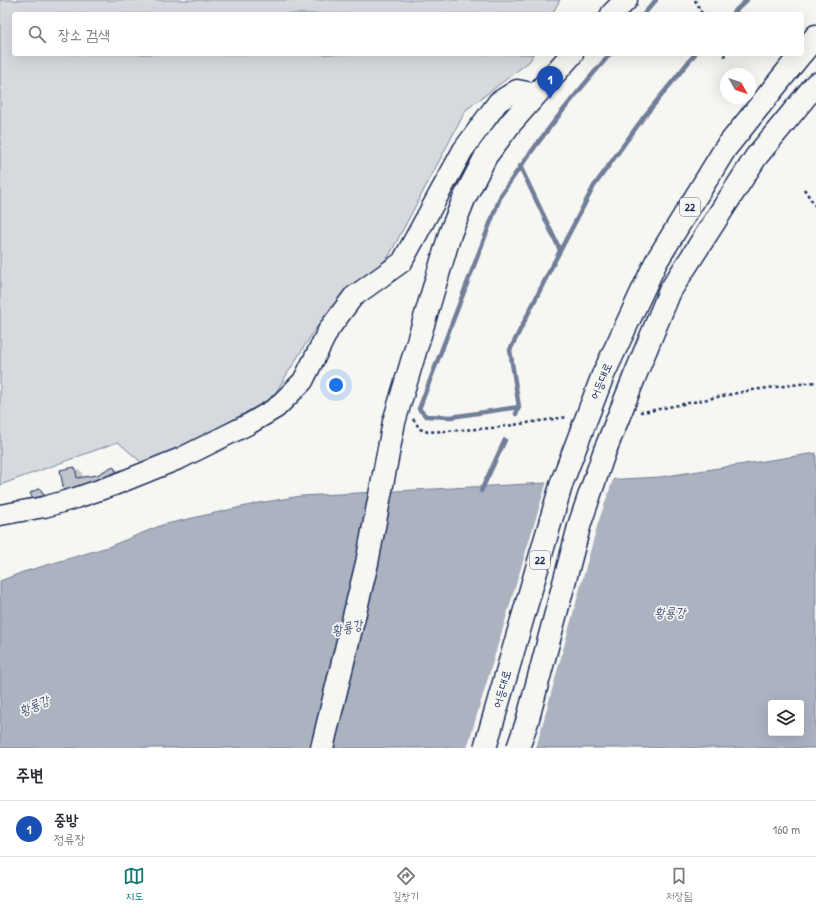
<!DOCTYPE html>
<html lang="ko">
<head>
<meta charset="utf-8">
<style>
  :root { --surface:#fff; --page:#f2f2f3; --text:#2b2b33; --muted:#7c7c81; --line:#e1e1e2; --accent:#0f766e }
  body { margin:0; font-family:"Patrick Hand","Poor Story",sans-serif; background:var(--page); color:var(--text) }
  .controls { position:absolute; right:12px; bottom:12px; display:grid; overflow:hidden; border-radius:4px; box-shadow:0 4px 16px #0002 }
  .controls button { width:36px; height:36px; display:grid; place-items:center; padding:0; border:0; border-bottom:1px solid var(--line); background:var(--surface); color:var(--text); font:20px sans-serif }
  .compass { position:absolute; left:720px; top:68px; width:36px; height:36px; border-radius:50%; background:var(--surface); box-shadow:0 4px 16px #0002; rotate:130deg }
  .you { position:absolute; left:336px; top:385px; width:14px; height:14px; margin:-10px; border:3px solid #fff; border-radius:50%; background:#1a73e8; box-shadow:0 0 0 6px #1a73e833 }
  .badge { display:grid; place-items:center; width:26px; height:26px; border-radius:50%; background:var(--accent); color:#fff; font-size:13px; font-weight:700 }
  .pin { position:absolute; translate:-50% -33px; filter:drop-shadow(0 1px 2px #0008) }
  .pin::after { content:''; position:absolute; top:21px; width:14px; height:12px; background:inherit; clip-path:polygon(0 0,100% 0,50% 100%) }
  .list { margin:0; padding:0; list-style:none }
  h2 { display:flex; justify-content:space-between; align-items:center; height:52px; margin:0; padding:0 16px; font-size:17px }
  h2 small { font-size:13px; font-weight:400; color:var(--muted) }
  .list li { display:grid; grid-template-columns:26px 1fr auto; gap:12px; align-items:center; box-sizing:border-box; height:56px; padding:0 16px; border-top:1px solid var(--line) }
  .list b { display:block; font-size:15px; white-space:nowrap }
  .list p { margin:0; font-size:13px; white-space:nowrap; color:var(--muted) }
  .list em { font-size:13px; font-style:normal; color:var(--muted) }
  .icon { flex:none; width:22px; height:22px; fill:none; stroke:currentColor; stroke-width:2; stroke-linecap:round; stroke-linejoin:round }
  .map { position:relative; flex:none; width:816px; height:748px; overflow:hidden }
  .search { position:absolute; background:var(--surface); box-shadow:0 4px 16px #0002; left:12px; right:12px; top:12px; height:44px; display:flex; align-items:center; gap:10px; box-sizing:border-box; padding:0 14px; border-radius:4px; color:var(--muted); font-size:15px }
  .sheet { height:108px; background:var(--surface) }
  nav { display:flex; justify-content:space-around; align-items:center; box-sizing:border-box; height:56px; border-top:1px solid var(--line); background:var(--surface); font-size:11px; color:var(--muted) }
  nav a { display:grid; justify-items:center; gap:2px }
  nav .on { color:var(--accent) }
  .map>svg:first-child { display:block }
  .green { fill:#d6d9dd; stroke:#78849e }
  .water { fill:#abb2c0; stroke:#717e99; fill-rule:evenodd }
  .pier { fill:#f6f6f2 }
  .shadow { fill:#0003 }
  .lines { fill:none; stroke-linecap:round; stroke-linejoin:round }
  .stream { stroke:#717e99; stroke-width:4.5 }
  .building { fill:#c0c4cd; stroke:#1b2f5e }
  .minor-casing { stroke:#1b2f5e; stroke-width:23 }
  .major-casing { stroke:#1b2f5e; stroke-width:25 }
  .path { stroke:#1b2f5e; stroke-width:2.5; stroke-dasharray:3 3; stroke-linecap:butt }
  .minor { stroke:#f6f6f2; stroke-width:20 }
  .major { stroke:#f6f6f2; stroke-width:22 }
  .major-bridge-casing { stroke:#1b2f5e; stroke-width:25; stroke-linecap:butt }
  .major-bridge { stroke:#f6f6f2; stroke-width:22 }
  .labels { text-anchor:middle; stroke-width:3.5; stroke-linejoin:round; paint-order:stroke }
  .shield { fill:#f6f6f2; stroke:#5d6b8a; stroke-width:1 }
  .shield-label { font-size:11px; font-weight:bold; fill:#1b2f5e }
  .street-label { font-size:12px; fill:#1b2f5e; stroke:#f6f6f2 }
  .water-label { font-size:13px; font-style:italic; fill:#46567b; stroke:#f6f6f2 }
</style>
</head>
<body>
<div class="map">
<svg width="816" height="748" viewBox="0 0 816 748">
  <rect width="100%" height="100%" fill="#f6f6f2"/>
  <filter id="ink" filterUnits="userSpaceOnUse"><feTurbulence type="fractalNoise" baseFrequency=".025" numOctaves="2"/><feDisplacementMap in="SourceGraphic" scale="8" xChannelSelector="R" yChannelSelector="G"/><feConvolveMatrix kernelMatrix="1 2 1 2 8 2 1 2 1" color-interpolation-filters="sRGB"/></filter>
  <g filter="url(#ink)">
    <path class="green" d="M0 0H560L552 14H14V54H533L530 61 466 110 389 256 315 329 273 397 172 454 142 463 118 442 0 485Z"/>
    <path class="water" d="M816 453V748H0V581L23 572 108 547 162 525 259 503 301 496 660 477ZM771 703H801V733H771Z"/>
    <path class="pier" d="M614 477 598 523 536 748H467L547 481Z"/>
    <g class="shadow">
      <path d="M113 467 120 471 124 479 72 495 75 468 82 472 83 478 97 476Z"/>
      <path d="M40 489 43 491 46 498 38 502Z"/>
    </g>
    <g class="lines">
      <g class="stream">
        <path d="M644 14 656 0"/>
        <path d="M732 14 747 0"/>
        <path d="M520 166 560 250"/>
        <path d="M519 407 451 417 426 416 419 409 501 195C534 145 571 99 610 54"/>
        <path d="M516 414 519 407 510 350 551 268 594 186 643 118 695 54"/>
        <path d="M481 491 505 440"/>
      </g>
    </g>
    <g class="building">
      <path d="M113 466 118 475 64 492 60 470 75 467 77 478 97 475Z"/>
      <path d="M40 488 44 496 34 501 30 493Z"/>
    </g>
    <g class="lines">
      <defs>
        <path id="minor" d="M0 515 44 507 76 498 114 485 181 458 249 424 276 408 303 381 329 329 353 297 402 262 463 150 498 102 517 90 537 94"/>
        <g id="major">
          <path d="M612 14 626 0"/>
          <path d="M802 53 816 36"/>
          <path d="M603 375 656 262 725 149 801 54"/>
          <path d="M634 378 670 291 756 157 816 84"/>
          <path d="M322 748 367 563 394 422 450 234 464 199 486 156 510 124 572 54"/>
        </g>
      </defs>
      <use href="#minor" class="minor-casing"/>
      <use href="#major" class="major-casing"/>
      <g class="path">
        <path d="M695 0 702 14"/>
        <path d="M724 54 726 59"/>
        <path d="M804 189 816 207"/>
        <path d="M640 412 649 411 752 390 816 382"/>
        <path d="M413 419 420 429 428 432 493 428 567 417"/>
      </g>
      <use href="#minor" class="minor"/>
      <use href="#major" class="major"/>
      <defs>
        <g id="major-bridge">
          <path d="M485 748 562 482 603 375"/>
          <path d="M518 748 527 722 580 523 604 453 634 378"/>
        </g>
      </defs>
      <use href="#major-bridge" class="major-bridge-casing"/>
      <use href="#major-bridge" class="major-bridge"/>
    </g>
  </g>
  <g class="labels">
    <g class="shield">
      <rect x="680" y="198" width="20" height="18" rx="3"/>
      <rect x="530" y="551" width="20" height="18" rx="3"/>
    </g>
    <g class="shield-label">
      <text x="690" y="211">22</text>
      <text x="540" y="564">22</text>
    </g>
    <g class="street-label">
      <text transform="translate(601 381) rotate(-67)" y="4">어등대로</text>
      <text transform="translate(502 689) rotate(-74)" y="4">어등대로</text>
    </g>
    <g class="water-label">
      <text x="670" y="617">황룡강</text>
      <text transform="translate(347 627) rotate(-12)" y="5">황룡강</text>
      <text transform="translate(34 705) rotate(-24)" y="5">황룡강</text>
    </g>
  </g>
</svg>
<div class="controls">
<button><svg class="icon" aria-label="layers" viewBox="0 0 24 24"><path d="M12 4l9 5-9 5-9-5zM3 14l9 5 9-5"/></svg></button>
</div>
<svg class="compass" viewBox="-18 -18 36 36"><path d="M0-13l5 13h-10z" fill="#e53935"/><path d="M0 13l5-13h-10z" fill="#7c7c81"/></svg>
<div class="you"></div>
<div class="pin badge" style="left:550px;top:99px;background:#1a4fb4">1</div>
<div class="search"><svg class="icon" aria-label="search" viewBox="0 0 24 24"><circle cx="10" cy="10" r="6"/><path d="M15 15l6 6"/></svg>장소 검색</div>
</div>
<section class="sheet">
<h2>주변<small></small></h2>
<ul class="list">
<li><span class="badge" style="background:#1a4fb4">1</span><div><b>중방</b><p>정류장</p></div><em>160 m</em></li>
</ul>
</section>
<nav>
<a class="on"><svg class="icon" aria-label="map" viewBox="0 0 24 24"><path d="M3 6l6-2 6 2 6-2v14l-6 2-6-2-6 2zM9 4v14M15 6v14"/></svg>지도</a>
<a><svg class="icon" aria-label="directions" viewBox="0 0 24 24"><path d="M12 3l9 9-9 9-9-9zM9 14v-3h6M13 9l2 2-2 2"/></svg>길찾기</a>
<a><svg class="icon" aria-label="saved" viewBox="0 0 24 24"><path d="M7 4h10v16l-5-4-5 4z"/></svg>저장됨</a>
</nav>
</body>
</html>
